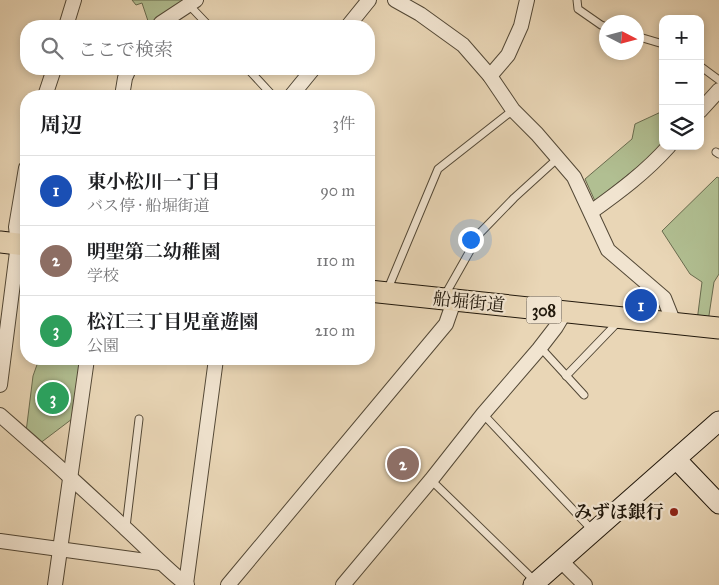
<!DOCTYPE html>
<html lang="ja">
<head>
<meta charset="utf-8">
<style>
  :root { --surface:#fff; --page:#f6f6f6; --text:#202124; --muted:#757577; --line:#e0e0e0; --accent:#8f2418 }
  body { margin:0; font-family:"IM FELL Great Primer","Noto Serif JP",serif; background:var(--page); color:var(--text) }
  .controls { position:absolute; right:15px; top:15px; display:grid; overflow:hidden; border-radius:10px; box-shadow:0 2px 8px #0003 }
  .controls button { width:45px; height:45px; display:grid; place-items:center; padding:0; border:0; border-bottom:1px solid var(--line); background:var(--surface); color:var(--text); font:25px sans-serif }
  .compass { position:absolute; left:599px; top:15px; width:45px; height:45px; border-radius:50%; background:var(--surface); box-shadow:0 2px 8px #0003; rotate:96deg }
  .you { position:absolute; left:470px; top:239px; width:18px; height:18px; margin:-12px; border:4px solid #fff; border-radius:50%; background:#1a73e8; box-shadow:0 0 0 8px #1a73e833 }
  .badge { display:grid; place-items:center; width:32px; height:32px; border-radius:50%; background:var(--accent); color:#fff; font-size:16px; font-weight:700 }
  .pin { position:absolute; translate:-50% -50%; border:2px solid #fff; box-shadow:0 1px 5px #0006 }
  .list { margin:0; padding:0; list-style:none }
  h2 { display:flex; justify-content:space-between; align-items:center; height:65px; margin:0; padding:0 20px; font-size:21px }
  h2 small { font-size:16px; font-weight:400; color:var(--muted) }
  .list li { display:grid; grid-template-columns:32px 1fr auto; gap:15px; align-items:center; box-sizing:border-box; height:70px; padding:0 20px; border-top:1px solid var(--line) }
  .list b { display:block; font-size:19px; white-space:nowrap }
  .list p { margin:0; font-size:16px; white-space:nowrap; color:var(--muted) }
  .list em { font-size:16px; font-style:normal; color:var(--muted) }
  .icon { flex:none; width:28px; height:28px; fill:none; stroke:currentColor; stroke-width:2; stroke-linecap:round; stroke-linejoin:round }
  .map { position:relative; flex:none; width:719px; height:585px; overflow:hidden }
  .search { position:absolute; background:var(--surface); box-shadow:0 2px 8px #0003; left:20px; top:20px; width:355px; height:55px; display:flex; align-items:center; gap:12px; box-sizing:border-box; padding:0 18px; border-radius:20px; color:var(--muted); font-size:19px }
  .panel { position:absolute; background:var(--surface); box-shadow:0 2px 8px #0003; left:20px; top:90px; width:355px; height:275px; border-radius:20px }
  .map>svg:first-child { display:block }
  .green { fill:#b1bf92; stroke:#696c4f }
  .lines { fill:none; stroke-linecap:round; stroke-linejoin:round }
  .lane-casing { stroke:#534836; stroke-width:9 }
  .street-casing { stroke:#534836; stroke-width:16 }
  .secondary-casing { stroke:#21180c; stroke-width:21 }
  .primary-casing { stroke:#21180c; stroke-width:23 }
  .lane { stroke:#f1e4d0; stroke-width:7 }
  .street { stroke:#f1e4d0; stroke-width:14 }
  .secondary { stroke:#f1e4d0; stroke-width:19 }
  .primary { stroke:#e9d6b6; stroke-width:21 }
  .poi-dot { fill:#8f2418; stroke:#f1e4d0; stroke-width:2 }
  .labels { text-anchor:middle; stroke-width:4.5; stroke-linejoin:round; paint-order:stroke }
  .shield { fill:#f1e4d0; stroke:#5f5547; stroke-width:1 }
  .shield-label { font-size:16px; font-weight:bold; fill:#21180c }
  .street-label { font-size:18px; fill:#21180c; stroke:#f1e4d0 }
  .poi-label { font-size:18px; font-weight:bold; fill:#21180c; stroke:#f1e4d0; text-anchor:end }
</style>
</head>
<body>
<div class="map">
<svg width="719" height="585" viewBox="0 0 719 585">
  <rect width="100%" height="100%" fill="#e9d6b6"/>
  <filter id="stains"><feTurbulence type="fractalNoise" baseFrequency=".004" numOctaves="4"/><feColorMatrix values="0 0 0 0 .2 0 0 0 0 .09 0 0 0 0 .02 0 0 0 .5 -.17"/></filter>
  <radialGradient id="worn" r=".72"><stop offset=".6" stop-color="#630" stop-opacity="0"/><stop offset="1" stop-color="#630" stop-opacity=".3"/></radialGradient>
  <g class="green">
    <path d="M132 0H190L159 22 149 24 142 3 136 5Z"/>
    <path d="M663 111V144L650 157 595 201 585 179 632 139 635 124Z"/>
    <path d="M717 177 719 178V274L714 282 708 322 697 321 702 282 690 274 662 231Z"/>
    <path d="M39 359H80L72 419 39 444 26 432 33 376Z"/>
  </g>
  <g class="lines">
    <defs>
      <g id="lane">
        <path d="M577 0 578 9 601 25 606 27"/>
        <path d="M189 5 209 26"/>
        <path d="M636 36 663 44"/>
        <path d="M700 66 719 80"/>
        <path d="M248 69 273 96"/>
        <path d="M716 152 719 154"/>
        <path d="M387 291 438 169 513 110"/>
        <path d="M445 295 480 233 514 198 558 158"/>
        <path d="M540 347 584 395"/>
        <path d="M566 376 618 322"/>
        <path d="M483 414 594 532"/>
        <path d="M431 480 536 582"/>
        <path d="M126 527 139 419"/>
      </g>
      <g id="street">
        <path d="M395 0 420 14 463 45 490 76 513 110 537 134 574 177 608 250 664 298 674 323"/>
        <path d="M66 26 74 0"/>
        <path d="M159 26 161 23 196 0"/>
        <path d="M348 26 369 0"/>
        <path d="M490 76 508 55 521 26 527 0"/>
        <path d="M45 96 54 69"/>
        <path d="M122 96 125 78 129 69"/>
        <path d="M291 96 313 69"/>
        <path d="M700 111 719 90"/>
        <path d="M591 212C619 192 646 172 669 146"/>
        <path d="M0 385 18 244 16 227 26 168"/>
        <path d="M0 415C43 452 85 490 125 528 146 547 165 568 187 585"/>
        <path d="M0 541 161 563"/>
        <path d="M561 561 585 585"/>
        <path d="M186 584 216 359"/>
        <path d="M55 585 87 359"/>
        <path d="M228 585 446 324 454 301"/>
        <path d="M343 585 431 480 483 414 539 349 556 327 565 312"/>
      </g>
      <g id="secondary">
        <path d="M676 459 719 504"/>
        <path d="M533 585 719 421"/>
      </g>
      <g id="primary">
        <path d="M0 242 26 245"/>
        <path d="M369 291 719 328"/>
      </g>
    </defs>
    <use href="#lane" class="lane-casing"/>
    <use href="#street" class="street-casing"/>
    <use href="#secondary" class="secondary-casing"/>
    <use href="#primary" class="primary-casing"/>
    <use href="#lane" class="lane"/>
    <use href="#street" class="street"/>
    <use href="#secondary" class="secondary"/>
    <use href="#primary" class="primary"/>
  </g>
  <circle class="poi-dot" cx="674" cy="512" r="5"/>
  <g class="labels">
    <rect class="shield" x="526.5" y="296.5" width="35" height="27" rx="4"/>
    <g class="shield-label">
      <text x="544" y="316">308</text>
    </g>
    <g class="street-label">
      <text transform="translate(469 302) rotate(6)" y="6">船堀街道</text>
    </g>
    <g class="poi-label">
      <text x="664" y="518">みずほ銀行</text>
    </g>
  </g>
  <rect width="100%" height="100%" filter="url(#stains)"/>
  <rect width="100%" height="100%" fill="url(#worn)"/>
</svg>
<div class="controls">
<button>+</button>
<button>−</button>
<button><svg class="icon" aria-label="layers" viewBox="0 0 24 24"><path d="M12 4l9 5-9 5-9-5zM3 14l9 5 9-5"/></svg></button>
</div>
<svg class="compass" viewBox="-18 -18 36 36"><path d="M0-13l5 13h-10z" fill="#e53935"/><path d="M0 13l5-13h-10z" fill="#757577"/></svg>
<div class="you"></div>
<div class="pin badge" style="left:641px;top:305px;background:#1a4fb4">1</div>
<div class="pin badge" style="left:403px;top:464px;background:#8d6e63">2</div>
<div class="pin badge" style="left:53px;top:398px;background:#2e9e5b">3</div>
<div class="search"><svg class="icon" aria-label="search" viewBox="0 0 24 24"><circle cx="10" cy="10" r="6"/><path d="M15 15l6 6"/></svg>ここで検索</div>
<section class="panel">
<h2>周辺<small>3件</small></h2>
<ul class="list">
<li><span class="badge" style="background:#1a4fb4">1</span><div><b>東小松川一丁目</b><p>バス停 · 船堀街道</p></div><em>90 m</em></li>
<li><span class="badge" style="background:#8d6e63">2</span><div><b>明聖第二幼稚園</b><p>学校</p></div><em>110 m</em></li>
<li><span class="badge" style="background:#2e9e5b">3</span><div><b>松江三丁目児童遊園</b><p>公園</p></div><em>210 m</em></li>
</ul>
</section>
</div>
</body>
</html>
